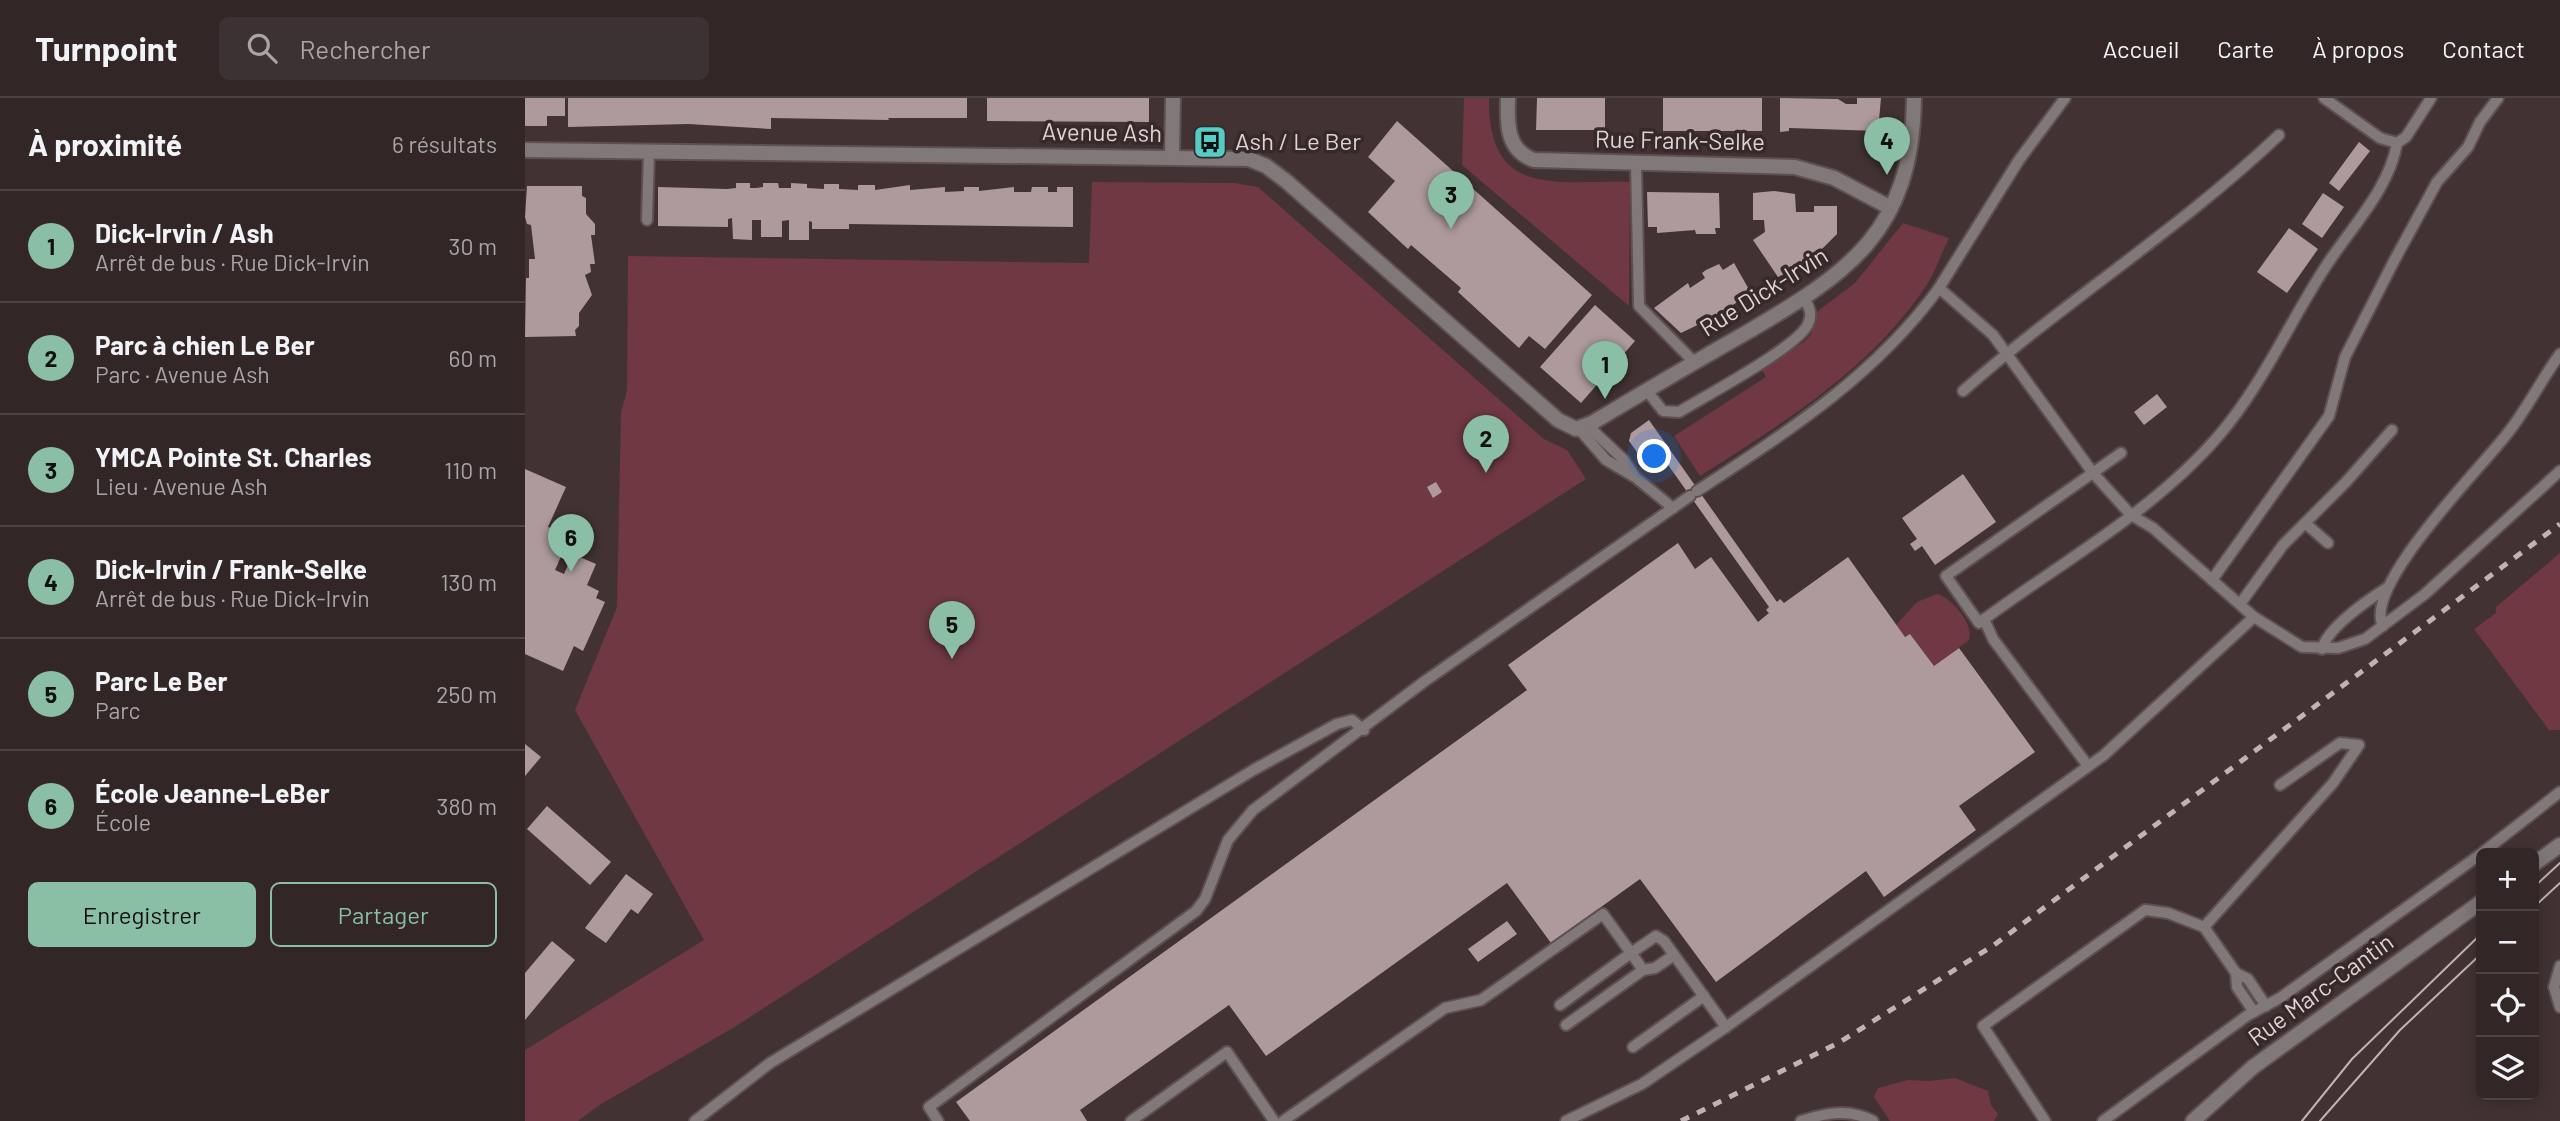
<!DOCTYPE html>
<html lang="fr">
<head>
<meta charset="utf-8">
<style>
  :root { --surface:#322627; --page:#3d3233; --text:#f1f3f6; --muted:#a8a5a7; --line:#4d4344; --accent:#8abfa5 }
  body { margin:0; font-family:Barlow,sans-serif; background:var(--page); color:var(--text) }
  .controls { position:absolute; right:21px; bottom:21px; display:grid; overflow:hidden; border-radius:10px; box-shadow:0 4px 18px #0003 }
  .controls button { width:63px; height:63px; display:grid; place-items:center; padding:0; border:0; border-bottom:2px solid var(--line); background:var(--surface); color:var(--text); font:35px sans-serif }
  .you { position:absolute; left:1130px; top:359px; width:24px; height:24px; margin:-18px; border:5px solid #fff; border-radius:50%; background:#1a73e8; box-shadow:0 0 0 10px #1a73e833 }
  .badge { display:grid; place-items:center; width:46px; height:46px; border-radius:50%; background:var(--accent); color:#111; font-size:23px; font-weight:700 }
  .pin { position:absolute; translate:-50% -58px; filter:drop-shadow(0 2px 4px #0008) }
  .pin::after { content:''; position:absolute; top:37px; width:24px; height:21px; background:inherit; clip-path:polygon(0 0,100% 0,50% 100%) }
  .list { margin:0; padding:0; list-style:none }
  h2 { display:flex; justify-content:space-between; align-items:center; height:91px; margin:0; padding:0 28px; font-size:30px }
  h2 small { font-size:23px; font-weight:400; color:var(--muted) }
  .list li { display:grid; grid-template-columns:46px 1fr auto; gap:21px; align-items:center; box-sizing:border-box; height:112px; padding:0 28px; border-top:2px solid var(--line) }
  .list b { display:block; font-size:26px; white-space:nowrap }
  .list p { margin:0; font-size:23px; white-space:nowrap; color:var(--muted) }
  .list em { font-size:23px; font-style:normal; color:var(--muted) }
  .actions { display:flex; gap:14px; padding:21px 28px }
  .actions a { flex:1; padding:16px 0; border:2px solid var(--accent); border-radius:10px; text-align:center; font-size:24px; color:var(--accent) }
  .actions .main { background:var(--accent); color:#111 }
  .icon { flex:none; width:38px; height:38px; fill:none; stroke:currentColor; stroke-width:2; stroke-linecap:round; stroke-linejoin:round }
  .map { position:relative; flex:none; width:2035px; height:1023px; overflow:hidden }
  header { display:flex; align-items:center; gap:42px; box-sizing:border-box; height:98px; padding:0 35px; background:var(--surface); border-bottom:2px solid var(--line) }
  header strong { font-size:33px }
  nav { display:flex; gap:38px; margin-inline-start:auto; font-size:24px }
  .search { width:490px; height:63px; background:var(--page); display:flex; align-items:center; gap:18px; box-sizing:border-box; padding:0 24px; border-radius:10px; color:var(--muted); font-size:26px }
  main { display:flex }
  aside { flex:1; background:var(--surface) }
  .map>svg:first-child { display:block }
  .green { fill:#6f3842 }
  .building { fill:#ae9a9d }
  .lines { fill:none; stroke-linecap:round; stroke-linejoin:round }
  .lane-casing { stroke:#5e4f51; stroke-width:14 }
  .street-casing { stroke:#5e4f51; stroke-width:18 }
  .lane { stroke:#807879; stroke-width:10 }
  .street { stroke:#807879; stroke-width:14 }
  .tram { stroke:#bfb3b5; stroke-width:2 }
  .rail { stroke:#bfb3b5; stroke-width:5; stroke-dasharray:9 9; stroke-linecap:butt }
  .labels { text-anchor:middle; stroke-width:7; stroke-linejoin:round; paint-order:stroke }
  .street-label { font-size:24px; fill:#ded4d5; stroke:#37282a }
  .poi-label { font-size:24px; fill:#ded4d5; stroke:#37282a; text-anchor:start }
</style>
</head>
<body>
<header>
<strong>Turnpoint</strong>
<div class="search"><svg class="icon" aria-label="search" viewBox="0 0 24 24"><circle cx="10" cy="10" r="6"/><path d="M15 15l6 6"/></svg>Rechercher</div>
<nav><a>Accueil</a><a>Carte</a><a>À propos</a><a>Contact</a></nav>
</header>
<main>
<aside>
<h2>À proximité<small>6 résultats</small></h2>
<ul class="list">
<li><span class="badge">1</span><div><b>Dick-Irvin / Ash</b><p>Arrêt de bus · Rue Dick-Irvin</p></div><em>30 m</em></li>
<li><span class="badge">2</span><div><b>Parc à chien Le Ber</b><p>Parc · Avenue Ash</p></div><em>60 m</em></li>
<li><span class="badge">3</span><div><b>YMCA Pointe St. Charles</b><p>Lieu · Avenue Ash</p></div><em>110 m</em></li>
<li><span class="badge">4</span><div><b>Dick-Irvin / Frank-Selke</b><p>Arrêt de bus · Rue Dick-Irvin</p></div><em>130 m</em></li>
<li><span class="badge">5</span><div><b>Parc Le Ber</b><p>Parc</p></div><em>250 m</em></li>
<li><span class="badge">6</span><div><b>École Jeanne-LeBer</b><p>École</p></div><em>380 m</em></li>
</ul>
<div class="actions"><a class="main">Enregistrer</a><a>Partager</a></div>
</aside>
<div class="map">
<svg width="2035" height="1023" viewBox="0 0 2035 1023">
  <rect width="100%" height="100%" fill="#423234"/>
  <g class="green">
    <path d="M939 0H964C963 101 1030 82 1105 84L1104 208 937 67Z"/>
    <path d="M567 84 709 85 733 89 1019 341 1042 352 1061 381 208 930 76 1006 53 1023H0V952L179 842 50 612 92 509 96 314 102 293 103 158 564 165Z"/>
    <path d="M1378 125 1424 140C1416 156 1411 173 1401 188 1345 272 1258 325 1175 378L1149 338 1241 279 1236 270 1279 244 1286 236 1293 213 1330 185Z"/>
    <path d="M2035 455V632H2024L1949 531 1971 515V509Z"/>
    <path d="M1412 496C1426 499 1450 527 1444 542L1409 568 1385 536 1380 539 1371 527 1392 504Z"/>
    <path d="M1430 980 1463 993 1466 1007 1473 1016 1469 1023H1365L1349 999 1353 990 1383 982 1404 983Z"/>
  </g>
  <g class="building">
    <path d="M0 0H40V18H22V28H0Z"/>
    <path d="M43 0H442V20H363L364 22 246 20V31L163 26 43 29Z"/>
    <path d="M462 0H624V24L462 23Z"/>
    <path d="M1012 0H1080V32H1011Z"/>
    <rect x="1138" y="0" width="99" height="33"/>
    <path d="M1255 0 1313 1 1321 6H1332V0H1356L1353 33 1264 30V33L1255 34Z"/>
    <path d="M872 23 1067 197 1020 251 1004 238 994 250 933 194 936 190 886 147 883 151 843 114 870 83 843 59Z"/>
    <path d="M1834 44 1845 53 1814 93 1804 85Z"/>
    <path d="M211 85H225V90H231L238 89V85H253L254 90H266V85L282 86V90L299 91V86H314V91L333 92V87H350V92L385 87V92L420 89V94L439 93V89H454V93L489 89V94H506L507 89H523V94H532V89H548V129L324 126V131H287V124L284 123V142H264V122L257 123V139H236V122H227V142L208 141 207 120 203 121V129L133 128V89L202 91 211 90Z"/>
    <path d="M2 88H57V98L61 100V116L70 126V137H66L70 166H65L66 174 60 177 67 197 54 215V228L50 232 51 238 0 239 1 180H4V161H10L6 127 2 126 0 119Z"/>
    <path d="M1249 93 1270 96 1271 114H1289V108H1312V136L1286 162 1253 179 1228 142 1240 134 1239 122H1228V95Z"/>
    <path d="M1122 94 1194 95 1195 130H1190L1191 136H1171L1170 132 1132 135V129H1123Z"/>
    <path d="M1798 95 1819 109 1797 140 1777 126Z"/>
    <path d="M1764 130 1793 151 1762 195 1732 174Z"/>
    <path d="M1209 165 1226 195 1191 218 1156 235 1129 210 1163 185 1165 190 1180 180 1177 175 1181 172 1194 166 1198 172Z"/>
    <path d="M1070 207 1110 243 1056 305 1015 269Z"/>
    <path d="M1632 296 1642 309 1619 327 1609 314Z"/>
    <path d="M1124 322 1252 504 1255 501 1259 505 1323 459 1380 539 1385 536 1409 568 1434 550 1510 654 1434 708 1451 732 1359 799 1341 773 1191 884 1115 781 1026 845 982 785 741 958 704 907 555 1012 562 1023H445L431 1004 1002 592 983 567 1153 445 1170 471 1186 459 1233 524 1244 515 1241 512 1244 509 1136 357 1133 359 1128 354 1117 361 1104 343 1106 335Z"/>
    <path d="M0 371 41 389 23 429 45 438 30 472 39 476 48 456 71 466 62 487 74 493 71 500 80 504 58 553 49 548 38 573 0 556Z"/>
    <path d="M1438 376 1471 424 1410 467 1397 448 1390 453 1385 446 1392 441 1377 420Z"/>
    <path d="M911 384 917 394 908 400 902 389Z"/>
    <path d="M0 646 16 659 0 678Z"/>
    <path d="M22 708 86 764 65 787 2 731Z"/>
    <path d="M101 776 128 796 113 816 106 811 81 845 60 830Z"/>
    <path d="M982 823 992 836 953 864 943 851Z"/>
    <path d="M27 843 50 862 0 922V875Z"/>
  </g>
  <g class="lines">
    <defs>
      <g id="lane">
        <path d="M1799 0 1855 40 1872 45 1881 39 1906 0"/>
        <path d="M1111 65 1114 208 1170 265"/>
        <path d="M122 122 124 53"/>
        <path d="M1414 190 1494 62 1540 0"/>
        <path d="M1122 293 1138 313 1154 314C1180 298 1273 249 1283 226 1288 216 1284 209 1279 200"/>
        <path d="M1438 293C1540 203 1655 131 1754 37"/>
        <path d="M1062 327 1099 362 1110 379 1148 410"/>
        <path d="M1054 331 1081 362 1108 378"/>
        <path d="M1596 355 1421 478 1454 525C1536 464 1630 413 1696 335 1739 284 1765 223 1801 168 1825 131 1865 90 1872 45"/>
        <path d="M1172 393C1262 334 1350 278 1414 190L1468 237 1568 375 1606 417 1628 430 1729 519 1777 549 1813 550 1840 541 1900 496 2035 373"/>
        <path d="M1780 425 1803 445"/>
        <path d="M1687 482 1804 318 1820 259 1869 163 1912 84 1943 49 1955 24 1973 0"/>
        <path d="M1715 506 1758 447 1821 384 1867 332"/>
        <path d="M1459 521 1468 541 1563 668"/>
        <path d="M1858 528C1837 488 1957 369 1982 336 2002 311 2016 282 2035 256"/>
        <path d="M1797 551C1802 530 1844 501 1862 490"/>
        <path d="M1957 755 2035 694"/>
        <path d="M1679 829 1808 685 1834 647 1815 645 1755 687"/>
        <path d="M2035 868 2029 889 2035 909"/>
        <path d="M1118 872 1130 870 1149 857"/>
        <path d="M1711 875 1712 889 1729 914"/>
        <path d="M1035 907 1106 855 1118 872 1041 927"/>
        <path d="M1108 949 1179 898"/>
        <path d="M170 1023 245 965 730 671 812 626 827 622 839 632"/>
        <path d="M413 1023 404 1009 671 813 680 801 703 742 728 712 900 583 1165 398"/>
        <path d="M606 1023 702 954 749 1023"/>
        <path d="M758 1023 920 910 956 902 1078 816 1106 855 1131 838 1139 843 1201 929"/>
        <path d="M1041 1023 1117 986 1201 929 1579 657 1729 519"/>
        <path d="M1276 1023C1300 1015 1324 1010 1348 1023"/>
        <path d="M1520 1023 1458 928 1620 812 1643 815 1679 829 1711 875 1723 881 1741 908"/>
        <path d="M1578 1023 1723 917 1755 900 1956 756"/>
      </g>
      <g id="street">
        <path d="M983 0C982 25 981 52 1009 62L1270 69 1309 80 1366 110"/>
        <path d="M0 52 724 61 741 68 761 83 1033 322 1051 331 1067 325C1117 295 1168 265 1219 236 1325 174 1387 134 1389 0"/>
        <path d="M647 59 648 0"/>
        <path d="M2009 766 2035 747"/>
        <path d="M1668 1023 1728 969 1956 804"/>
      </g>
    </defs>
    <use href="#lane" class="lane-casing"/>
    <use href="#street" class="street-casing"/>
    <use href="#lane" class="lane"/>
    <use href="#street" class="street"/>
    <g class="tram">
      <path d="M2009 789 2035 765"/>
      <path d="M2009 809 2035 785"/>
      <path d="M1777 1023 1827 961 1956 836"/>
      <path d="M1795 1023 1875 932 1956 856"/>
    </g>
    <path class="rail" d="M1156 1023 1315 944 1469 847 2035 426"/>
  </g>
  <defs>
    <symbol id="bus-square" viewBox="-11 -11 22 22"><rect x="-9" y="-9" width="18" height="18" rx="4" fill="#55cdc6" stroke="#37282a"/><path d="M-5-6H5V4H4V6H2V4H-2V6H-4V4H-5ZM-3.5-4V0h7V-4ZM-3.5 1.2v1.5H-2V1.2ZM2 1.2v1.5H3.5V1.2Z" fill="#111"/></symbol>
  </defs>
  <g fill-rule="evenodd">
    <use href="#bus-square" x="666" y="25" width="38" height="38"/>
  </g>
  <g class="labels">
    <g class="street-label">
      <text transform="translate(577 35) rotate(1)" y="8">Avenue Ash</text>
      <text transform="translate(1155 43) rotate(1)" y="8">Rue Frank-Selke</text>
      <text transform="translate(1239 194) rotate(-32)" y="8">Rue Dick-Irvin</text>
      <text transform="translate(1796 892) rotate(-36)" y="8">Rue Marc-Cantin</text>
    </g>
    <g class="poi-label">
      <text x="710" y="52">Ash / Le Ber</text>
    </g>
  </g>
</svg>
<div class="controls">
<button>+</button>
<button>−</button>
<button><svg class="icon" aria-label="locate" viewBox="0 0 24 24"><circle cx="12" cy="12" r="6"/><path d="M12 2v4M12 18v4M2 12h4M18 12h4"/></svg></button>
<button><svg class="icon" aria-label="layers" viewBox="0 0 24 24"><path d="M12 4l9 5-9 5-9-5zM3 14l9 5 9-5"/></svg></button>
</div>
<div class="you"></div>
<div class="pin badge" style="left:1080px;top:301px">1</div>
<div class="pin badge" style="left:961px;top:375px">2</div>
<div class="pin badge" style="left:926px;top:131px">3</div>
<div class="pin badge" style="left:1362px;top:77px">4</div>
<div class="pin badge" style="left:427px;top:561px">5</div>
<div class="pin badge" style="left:46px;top:474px">6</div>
</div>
</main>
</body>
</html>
